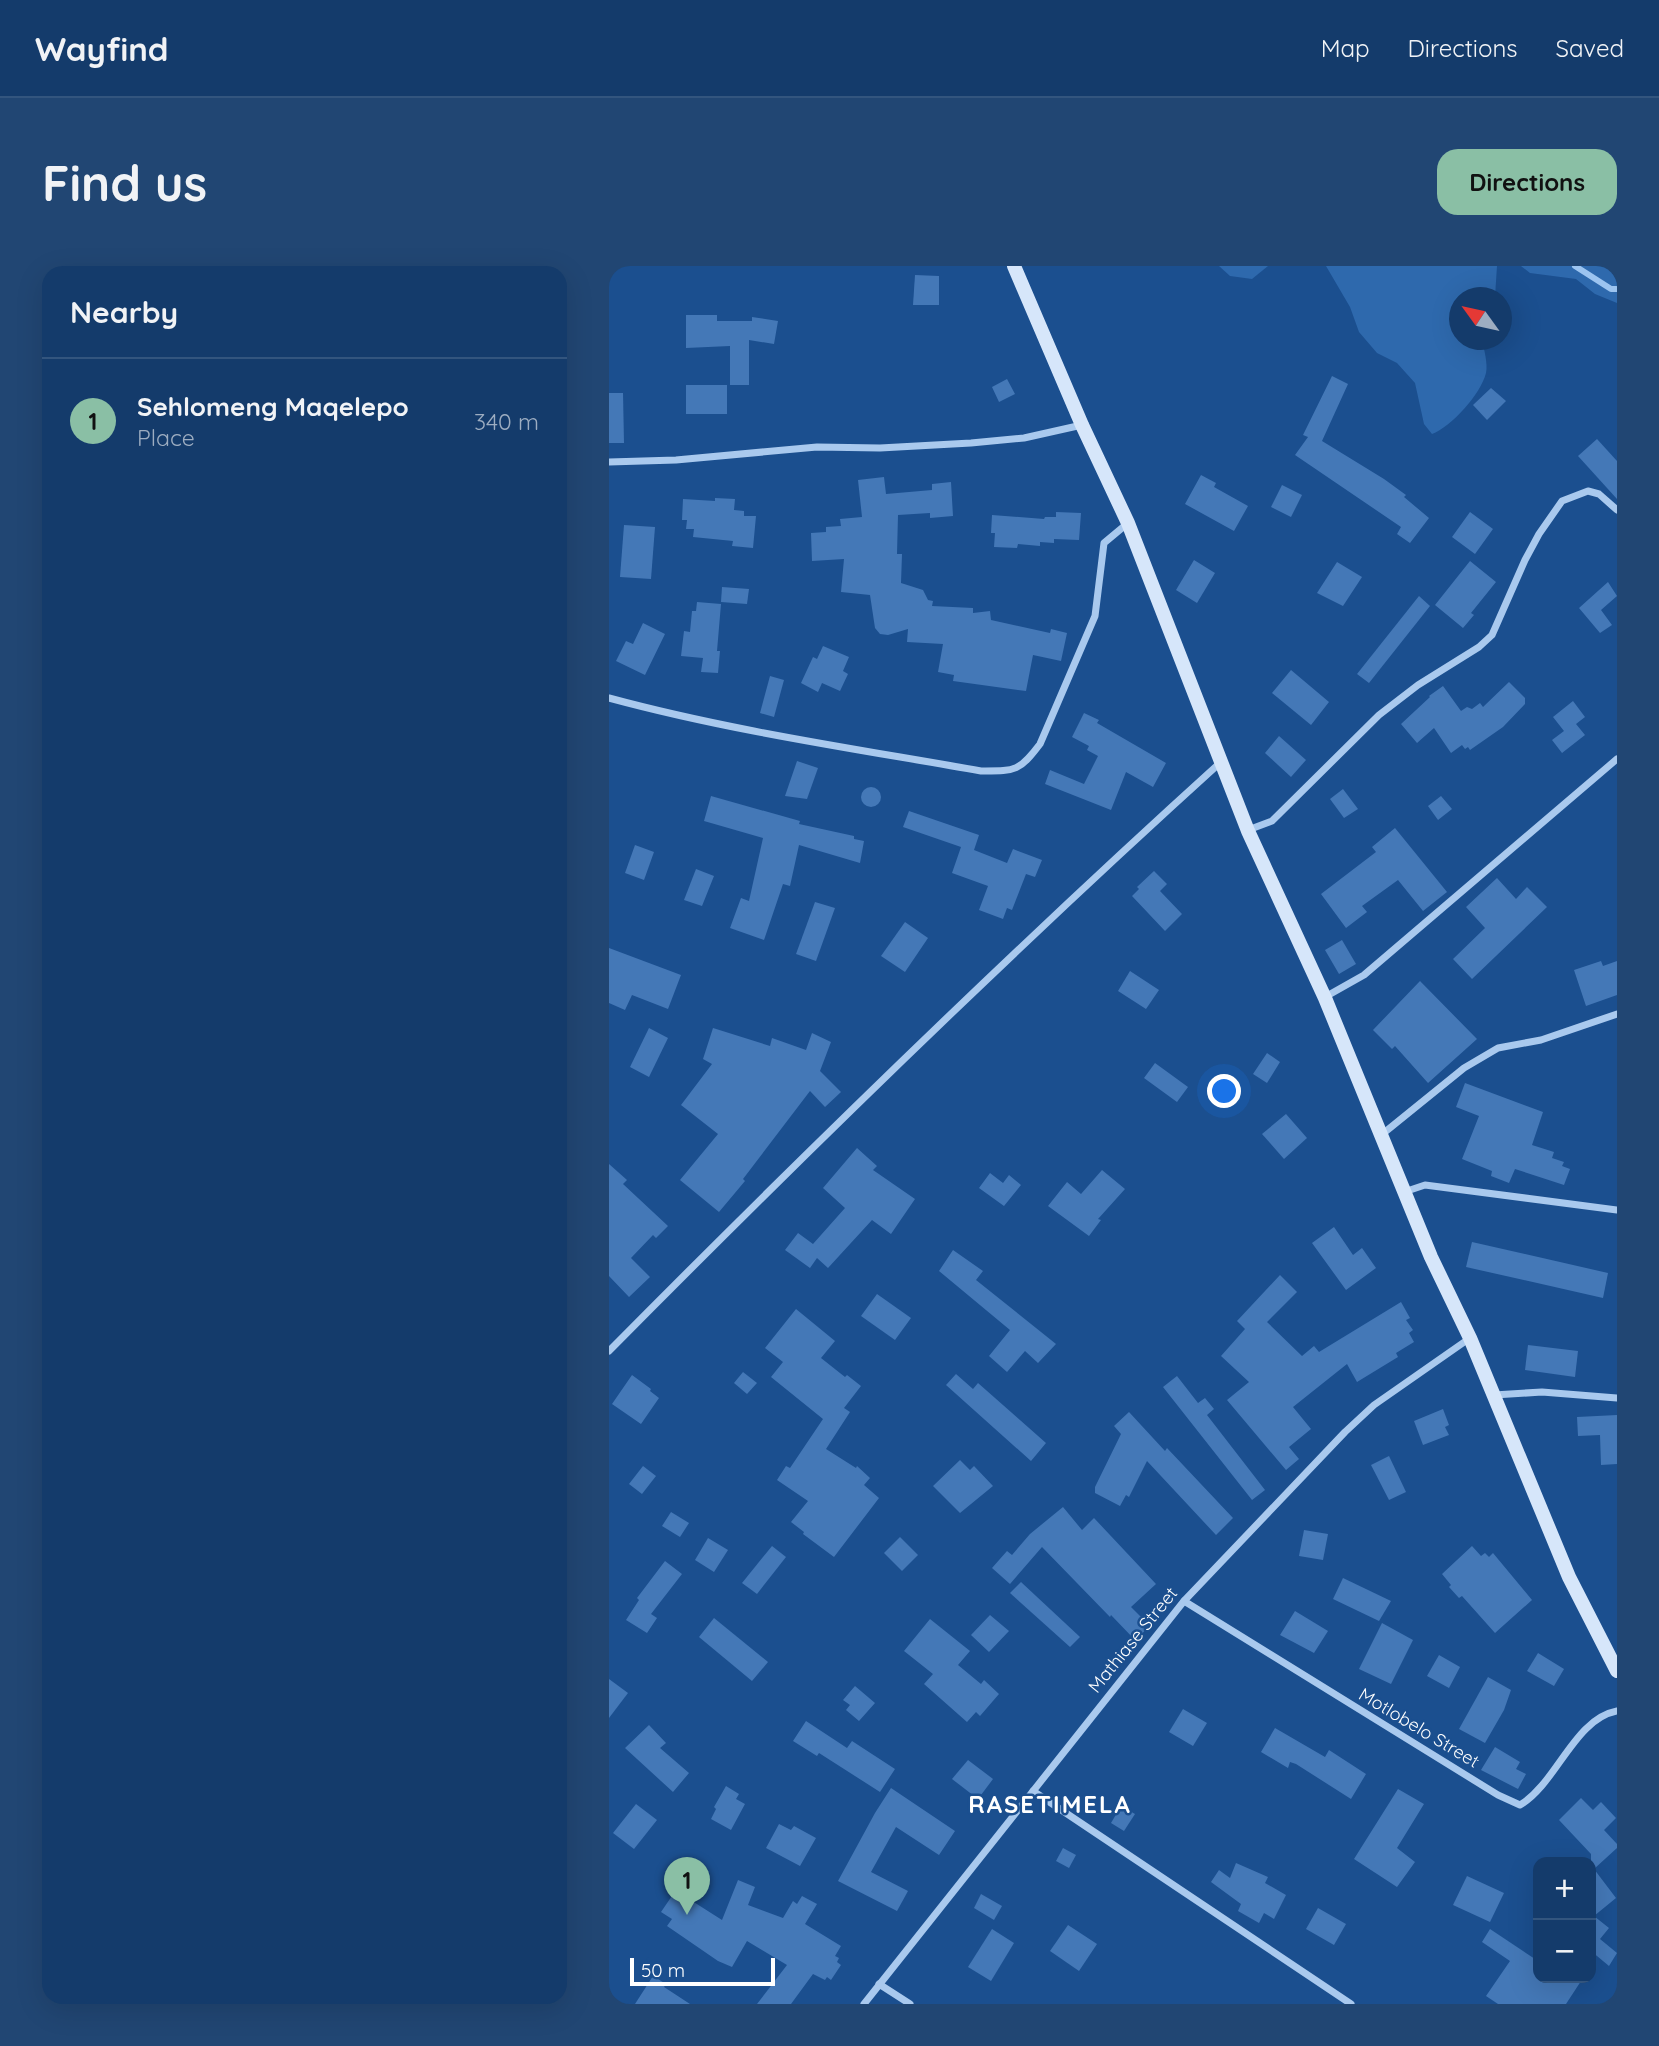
<!DOCTYPE html>
<html lang="en">
<head>
<meta charset="utf-8">
<style>
  :root { --surface:#143b6b; --page:#214673; --text:#f1f3f6; --muted:#9dadc1; --line:#33557e; --accent:#8abfa5 }
  body { margin:0; font-family:Quicksand,sans-serif; background:var(--page); color:var(--text) }
  .controls { position:absolute; right:21px; bottom:21px; display:grid; overflow:hidden; border-radius:14px; box-shadow:0 7px 28px #0002 }
  .controls button { width:63px; height:63px; display:grid; place-items:center; padding:0; border:0; border-bottom:2px solid var(--line); background:var(--surface); color:var(--text); font:35px sans-serif }
  .compass { position:absolute; left:840px; top:21px; width:63px; height:63px; border-radius:50%; background:var(--surface); box-shadow:0 7px 28px #0002; rotate:303deg }
  .scale { position:absolute; left:21px; bottom:18px; width:145px; box-sizing:border-box; padding-left:7px; border:4px solid #fff; border-top:0; font-size:19px; line-height:24px; white-space:nowrap; color:#fff; -webkit-text-stroke:5px #1b4f8f; paint-order:stroke }
  .you { position:absolute; left:616px; top:826px; width:24px; height:24px; margin:-18px; border:5px solid #fff; border-radius:50%; background:#1a73e8; box-shadow:0 0 0 10px #1a73e833 }
  .badge { display:grid; place-items:center; width:46px; height:46px; border-radius:50%; background:var(--accent); color:#111; font-size:23px; font-weight:700 }
  .pin { position:absolute; translate:-50% -58px; filter:drop-shadow(0 2px 4px #0008) }
  .pin::after { content:''; position:absolute; top:37px; width:24px; height:21px; background:inherit; clip-path:polygon(0 0,100% 0,50% 100%) }
  .list { margin:0; padding:0; list-style:none }
  h2 { display:flex; justify-content:space-between; align-items:center; height:91px; margin:0; padding:0 28px; font-size:30px }
  h2 small { font-size:23px; font-weight:400; color:var(--muted) }
  .list li { display:grid; grid-template-columns:46px 1fr auto; gap:21px; align-items:center; box-sizing:border-box; height:126px; padding:0 28px; border-top:2px solid var(--line) }
  .list b { display:block; font-size:26px; white-space:nowrap }
  .list p { margin:0; font-size:23px; white-space:nowrap; color:var(--muted) }
  .list em { font-size:23px; font-style:normal; color:var(--muted) }
  .map { position:relative; flex:none; width:1008px; height:1738px; overflow:hidden; border-radius:21px }
  header { display:flex; align-items:center; gap:42px; box-sizing:border-box; height:98px; padding:0 35px; background:var(--surface); border-bottom:2px solid var(--line) }
  header strong { font-size:33px }
  nav { display:flex; gap:38px; margin-inline-start:auto; font-size:24px }
  .intro { display:flex; align-items:center; justify-content:space-between; box-sizing:border-box; height:168px; padding:0 42px }
  h1 { margin:0; font-size:49px }
  .button { padding:18px 32px; border-radius:21px; background:var(--accent); color:#111; font-size:24px; font-weight:700 }
  main { display:flex; gap:42px; padding:0 42px }
  aside { flex:1; background:var(--surface); border-radius:21px; box-shadow:0 7px 28px #0002 }
  .map>svg:first-child { display:block }
  .green { fill:#2e69ad }
  .lines { fill:none; stroke-linecap:round; stroke-linejoin:round }
  .stream { stroke:#9cc4f0; stroke-width:6 }
  .building { fill:#4478b7 }
  .street { stroke:#a9c9ee; stroke-width:7 }
  .secondary { stroke:#d6e6fa; stroke-width:14 }
  .labels { text-anchor:middle; stroke-width:5; stroke-linejoin:round; paint-order:stroke }
  .street-label { font-size:18px; fill:#fff; stroke:#1b4f8f }
  .district-label { font-size:24px; font-weight:bold; letter-spacing:2px; fill:#fff; stroke:#1b4f8f }
</style>
</head>
<body>
<header>
<strong>Wayfind</strong>
<nav><a>Map</a><a>Directions</a><a>Saved</a></nav>
</header>
<div class="intro"><h1>Find us</h1><a class="button">Directions</a></div>
<main>
<aside>
<h2>Nearby<small></small></h2>
<ul class="list">
<li><span class="badge">1</span><div><b>Sehlomeng Maqelepo</b><p>Place</p></div><em>340 m</em></li>
</ul>
</aside>
<div class="map">
<svg width="1008" height="1738" viewBox="0 0 1008 1738">
  <rect width="100%" height="100%" fill="#1b4f8f"/>
  <g class="green">
    <path d="M610 0H659L643 13 621 10Z"/>
    <path d="M717 0H888L886 31 850 32V74H873C875 83 879 98 877 107 872 128 842 161 823 168L815 158 806 117 788 97 768 87 750 66 741 41Z"/>
    <path d="M912 0H1008V37L986 28 967 13 921 7Z"/>
  </g>
  <g class="lines">
    <path class="stream" d="M966 0 1002 23H1008"/>
  </g>
  <g class="building">
    <path d="M306 9 330 10V39H304Z"/>
    <path d="M77 49H108V55H143V51L169 55 165 78 140 74V119H121V80L77 82Z"/>
    <path d="M723 110 739 118 713 175 775 213 797 229 795 231 820 252 801 277 788 268 792 261 686 189 699 171 694 169Z"/>
    <path d="M398 113 406 128 390 136 383 121Z"/>
    <rect x="77" y="119" width="41" height="29"/>
    <path d="M882 122 897 135 878 154 864 139Z"/>
    <path d="M0 127H14L15 177H0Z"/>
    <path d="M988 173 1008 195V233L969 190Z"/>
    <path d="M592 209 607 217 605 221 639 240 625 265 576 238Z"/>
    <path d="M275 211 277 228 323 224V218L342 216 344 250 321 252V247L289 249 288 288H293L292 317 314 324 319 334 324 335 323 340 364 342V347L381 345 382 354 441 367 442 363 458 367 452 395 424 389 417 425 344 415 345 409 329 406 334 378 298 376 299 363 279 369 271 368 266 362 261 329 232 326 235 293 203 295 202 267 217 266V261L232 260 231 253 253 251 249 214Z"/>
    <path d="M673 219 693 229 682 251 662 241Z"/>
    <path d="M106 232 126 233 125 244 135 245V250H147L144 282 123 280 124 275 84 271 85 263H77L78 254H73L74 233 106 235Z"/>
    <path d="M447 246 472 247 470 274 445 273V277L431 276V280L409 278 408 282 385 281 386 267H382L383 249 435 253 436 251H447Z"/>
    <path d="M861 246 884 263 866 288 843 271Z"/>
    <path d="M15 259 46 261 42 313 11 311Z"/>
    <path d="M585 294 606 307 588 337 567 324Z"/>
    <path d="M861 295 887 316 862 347 865 349 854 362 826 339Z"/>
    <path d="M728 296 753 311 734 340 708 327Z"/>
    <path d="M999 316 1008 330 992 344 1003 359 991 367 970 342Z"/>
    <path d="M113 321 140 323 138 338 112 336Z"/>
    <path d="M810 330 821 340 760 417 748 408Z"/>
    <path d="M88 336 112 338 108 385H111L109 407 92 406 94 392 72 390 75 365 81 366 83 345H87Z"/>
    <path d="M34 357 56 368 36 409 7 395 17 375 24 378Z"/>
    <path d="M214 380 240 391 234 405 239 408 231 425 213 417 209 426 192 417 204 391 208 393Z"/>
    <path d="M682 404 720 436 702 459 663 427Z"/>
    <path d="M161 410 175 414 165 451 151 447Z"/>
    <path d="M900 416 916 432V438L894 461 861 484 859 481 856 483 853 479 842 487 825 462 808 477 792 458 821 431 820 430 834 420 852 445 858 441 863 443 871 437 874 441Z"/>
    <path d="M964 435 976 451 967 458 976 469 953 487 943 474 955 465 944 451Z"/>
    <path d="M475 447 490 454 488 457 557 497 544 521 517 506 502 544 436 518 441 504 475 518 489 490 478 484 480 480 463 471Z"/>
    <path d="M670 470 697 494 682 511 656 487Z"/>
    <path d="M188 495 209 502 198 533 176 530Z"/>
    <circle cx="262" cy="531" r="10"/>
    <path d="M734 523 749 543 735 552 721 533Z"/>
    <path d="M102 530 191 555 190 558 245 570V573L255 575 251 597 190 579 181 620 174 618 155 674 121 662 132 632 140 635 154 572 95 555Z"/>
    <path d="M832 530 843 543 829 554 819 540Z"/>
    <path d="M300 545 370 569 365 584 398 597 404 583 433 594 426 611 417 608 403 644 398 642 394 653 370 644 379 620 343 607 352 581 294 561Z"/>
    <path d="M786 562 838 626 814 645 789 614 753 640 758 646 737 662 712 628 767 586 763 581Z"/>
    <path d="M26 579 45 586 35 614 16 607Z"/>
    <path d="M87 603 105 610 93 640 75 634Z"/>
    <path d="M545 605 558 618 551 625 573 648 556 665 523 630 530 623 528 621Z"/>
    <path d="M888 612 907 633 918 621 938 641 863 713 844 693 876 662 857 641Z"/>
    <path d="M206 636 226 642 207 695 187 688Z"/>
    <path d="M296 656 319 672 296 706 272 690Z"/>
    <path d="M733 674 747 698 730 708 716 684Z"/>
    <path d="M0 682 72 709 59 743 23 729 16 744 0 737Z"/>
    <path d="M992 695 994 700 1008 695V729L977 740 965 704Z"/>
    <path d="M521 705 550 724 537 743 509 725Z"/>
    <path d="M811 715 868 773 819 817 786 780 783 783 764 764Z"/>
    <path d="M40 762 59 772 40 811 21 801Z"/>
    <path d="M104 762 161 780 163 772 197 784 203 767 222 776 211 805 232 826 216 841 201 825 134 913 136 915 110 946 71 914 109 868 72 839 103 798 94 793Z"/>
    <path d="M658 787 671 796 658 817 644 808Z"/>
    <path d="M546 797 579 821 568 836 535 812Z"/>
    <path d="M856 817 934 846 923 879 945 886 943 892 955 896 953 900 961 903 955 919 906 903 900 917 882 910 883 905 853 893 870 850 847 841Z"/>
    <path d="M677 848 698 872 675 893 653 868Z"/>
    <path d="M248 882 268 900 264 904 306 933 282 968 263 954 219 1002 208 992 201 1002 176 984 189 967 204 978 236 942 214 922Z"/>
    <path d="M0 898 18 914 14 918 59 960 47 972 44 969 22 992 41 1011 20 1031 0 1010Z"/>
    <path d="M493 904 516 923 489 953 492 954 480 970 439 940 458 916 472 928Z"/>
    <path d="M381 907 394 917 400 909 412 919 395 940 370 922Z"/>
    <path d="M725 961 744 989 753 982 767 1002 737 1024 703 977Z"/>
    <path d="M863 976 999 1007 994 1032 857 1001Z"/>
    <path d="M344 984 374 1005 367 1014 447 1078 429 1097 416 1085 398 1106 380 1090 401 1064 330 1005Z"/>
    <path d="M671 1009 688 1026 658 1056 693 1090 705 1080 710 1086 792 1036 801 1052 797 1054 804 1064 800 1067 805 1076 787 1087 789 1091 748 1116 738 1098 684 1141 702 1163 680 1181 690 1193 677 1204 618 1134 640 1116 612 1090 636 1063 628 1055Z"/>
    <path d="M268 1028 302 1052 286 1074 252 1050Z"/>
    <path d="M187 1043 226 1075 212 1092 236 1111 238 1109 252 1120 235 1142 241 1146 217 1183 247 1202 248 1200 261 1212 255 1219 270 1232 225 1291 194 1268 195 1266 182 1256 199 1235 168 1214 177 1200 181 1202 214 1153 162 1111 174 1096 156 1082Z"/>
    <path d="M919 1079 969 1085 966 1111 916 1104Z"/>
    <path d="M134 1106 148 1117 138 1128 125 1117Z"/>
    <path d="M347 1108 364 1123 369 1117 437 1177 422 1195 337 1119Z"/>
    <path d="M23 1109 42 1123 41 1125 50 1132 32 1158 3 1138Z"/>
    <path d="M568 1110 589 1137 596 1132 605 1143 598 1149 656 1224 643 1234 554 1121Z"/>
    <path d="M834 1143 840 1159 836 1161 840 1169 814 1179 805 1155Z"/>
    <path d="M520 1146 556 1185 558 1182 624 1252 607 1269 538 1195 520 1231 517 1229 511 1240 486 1227V1221L512 1168 505 1160Z"/>
    <path d="M1008 1149V1198L992 1199 991 1169 969 1170 968 1151Z"/>
    <path d="M780 1190 797 1226 780 1234 762 1199Z"/>
    <path d="M351 1194 361 1204 365 1200 384 1220 351 1247 324 1220Z"/>
    <path d="M34 1200 47 1210 33 1228 20 1218Z"/>
    <path d="M454 1241 473 1264 485 1252 547 1318 522 1341 541 1360 526 1374 502 1349 501 1351 433 1281 401 1318 383 1302 398 1285 403 1289 421 1268Z"/>
    <path d="M62 1246 80 1257 71 1271 53 1260Z"/>
    <path d="M695 1264 719 1268 714 1294 690 1290Z"/>
    <path d="M291 1271 309 1289 293 1305 275 1287Z"/>
    <path d="M99 1272 119 1284 105 1306 86 1294Z"/>
    <path d="M163 1280 177 1291 148 1328 133 1317Z"/>
    <path d="M863 1280 872 1290 876 1287 880 1291 884 1287 923 1334 886 1367 853 1330 850 1332 840 1321 842 1319 833 1308Z"/>
    <path d="M56 1295 73 1308 42 1348 48 1352 38 1367 17 1354 30 1334 28 1332Z"/>
    <path d="M734 1312 782 1335 770 1355 724 1333Z"/>
    <path d="M412 1316 471 1371 461 1381 401 1327Z"/>
    <path d="M686 1345 719 1365 705 1387 671 1369Z"/>
    <path d="M381 1349 400 1365 380 1386 362 1369Z"/>
    <path d="M105 1352 159 1396 143 1415 90 1371Z"/>
    <path d="M321 1353 361 1385 349 1399 372 1418 375 1414 390 1428 371 1450 367 1446 358 1456 315 1418 324 1408 295 1385Z"/>
    <path d="M773 1357 804 1374 782 1418 750 1403Z"/>
    <path d="M929 1387 955 1403 945 1420 918 1405Z"/>
    <path d="M830 1389 851 1401 840 1422 818 1410Z"/>
    <path d="M879 1411 902 1424 895 1444 876 1477 850 1463Z"/>
    <path d="M0 1413 19 1427 0 1452Z"/>
    <path d="M246 1420 266 1437 250 1455 237 1444 241 1439 234 1434Z"/>
    <path d="M574 1443 598 1457 584 1480 560 1466Z"/>
    <path d="M197 1455 238 1482 243 1475 286 1503 271 1526 210 1487 208 1490 184 1475Z"/>
    <path d="M40 1459 57 1477 51 1482 80 1507 64 1526 16 1482Z"/>
    <path d="M666 1462 716 1491 720 1484 757 1508 742 1533 687 1498 681 1496 679 1502 652 1486Z"/>
    <path d="M886 1481 911 1496 907 1503 917 1508 909 1523 872 1504Z"/>
    <path d="M359 1494 384 1513 369 1533 343 1513Z"/>
    <path d="M117 1520 130 1528 127 1533 136 1538 122 1564 102 1553 107 1543 105 1541Z"/>
    <path d="M282 1522 346 1565 330 1589 287 1561 262 1606 299 1625 288 1645 229 1615 266 1547Z"/>
    <path d="M789 1523 815 1538 788 1582 806 1596 788 1621 745 1593Z"/>
    <path d="M972 1532 984 1544 992 1536 1007 1552 995 1564 1008 1578V1582L985 1603 1007 1632 985 1650 1000 1662 991 1673 1008 1687 1000 1700 982 1685V1588L950 1554Z"/>
    <path d="M27 1538 48 1554 25 1583 4 1567Z"/>
    <path d="M512 1540 526 1548 515 1565 502 1557Z"/>
    <path d="M170 1558 182 1564 185 1560 207 1572 191 1600 157 1582Z"/>
    <path d="M454 1582 467 1589 460 1602 447 1595Z"/>
    <path d="M627 1597 659 1611 656 1617 677 1629 665 1653 655 1647 650 1657 629 1645 632 1638 602 1616 610 1604 621 1612Z"/>
    <path d="M858 1610 895 1627 881 1656 844 1639Z"/>
    <path d="M129 1614 146 1621 139 1639 174 1652 184 1635 188 1638 193 1630 208 1638 196 1658 232 1680 226 1690 230 1692 228 1696 232 1699 222 1714 218 1711 216 1714 204 1708 182 1738H148L178 1699 138 1675 123 1701 109 1695 58 1660 63 1653 52 1646 69 1621 82 1630 80 1633 113 1654Z"/>
    <path d="M372 1628 393 1640 385 1654 365 1642Z"/>
    <path d="M709 1642 737 1658 725 1679 697 1663Z"/>
    <path d="M459 1659 488 1678 470 1705 441 1685Z"/>
    <path d="M383 1663 405 1677 382 1715 359 1701Z"/>
    <path d="M881 1663 929 1695V1712H974L957 1738H889L877 1730 901 1695 873 1676Z"/>
    <path d="M44 1710 57 1718 55 1721 81 1738H26Z"/>
  </g>
  <g class="lines">
    <g class="street">
      <path d="M0 196 67 194 208 181 271 182 362 177 415 172 473 159"/>
      <path d="M0 432C122 465 248 483 372 505 406 505 410 506 431 478L486 350 495 277 519 257"/>
      <path d="M639 564 663 555 770 449 809 419 870 381 883 369 916 294 930 268 953 235 979 225 990 228 1008 244"/>
      <path d="M716 731 755 709 1008 493"/>
      <path d="M771 870 855 802 889 782 932 774 1008 748"/>
      <path d="M795 926 816 919 1008 944"/>
      <path d="M0 1085C199 884 402 686 612 496"/>
      <path d="M885 1129 933 1126 1008 1132"/>
      <path d="M575 1335 889 1529 911 1539C948 1517 965 1453 1008 1445"/>
      <path d="M424 1525 742 1738"/>
      <path d="M270 1718 301 1738"/>
      <path d="M255 1738 575 1335 736 1166 765 1139 861 1072"/>
    </g>
    <path class="secondary" d="M405 0 473 159 519 257 639 565 716 732 822 991 861 1072 960 1311 1008 1405"/>
  </g>
  <g class="labels">
    <g class="street-label">
      <text transform="translate(524 1374) rotate(-51)" y="6">Mathiase Street</text>
      <text transform="translate(810 1462) rotate(31)" y="6">Motlobelo Street</text>
    </g>
    <g class="district-label">
      <text x="441" y="1547">RASETIMELA</text>
    </g>
  </g>
</svg>
<div class="controls">
<button>+</button>
<button>−</button>
</div>
<svg class="compass" viewBox="-18 -18 36 36"><path d="M0-13l5 13h-10z" fill="#e53935"/><path d="M0 13l5-13h-10z" fill="#9dadc1"/></svg>
<div class="scale">50 m</div>
<div class="you"></div>
<div class="pin badge" style="left:78px;top:1649px">1</div>
</div>
</main>
</body>
</html>
